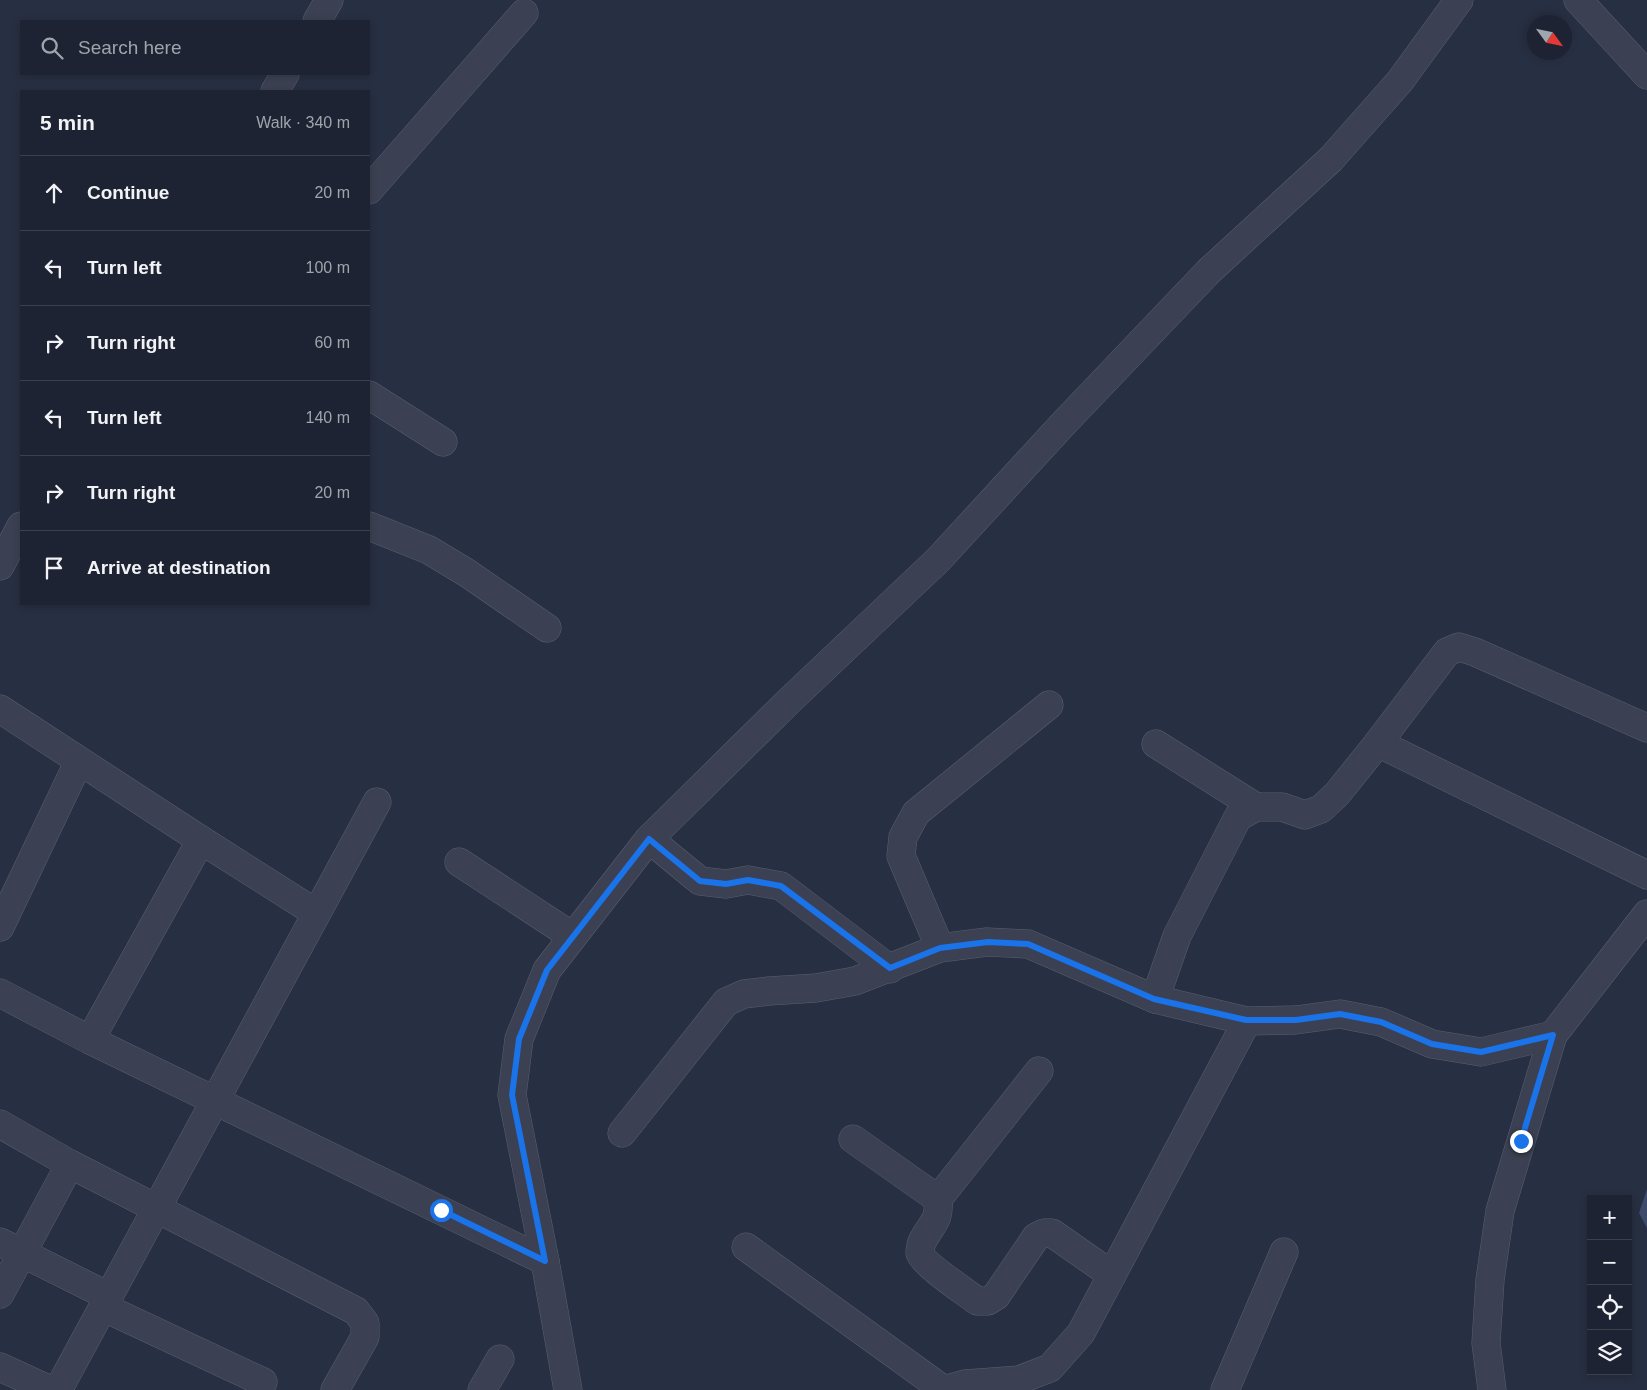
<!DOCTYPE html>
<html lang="en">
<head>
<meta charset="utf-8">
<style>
  :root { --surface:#1d2332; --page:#2a2f3e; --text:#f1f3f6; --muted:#a0a4ac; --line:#3b404d }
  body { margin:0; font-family:Helvetica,sans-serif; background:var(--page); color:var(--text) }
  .controls { position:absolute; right:15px; bottom:15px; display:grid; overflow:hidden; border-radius:0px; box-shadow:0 2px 8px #0003 }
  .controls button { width:45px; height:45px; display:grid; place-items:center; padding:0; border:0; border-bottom:1px solid var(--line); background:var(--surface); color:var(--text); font:25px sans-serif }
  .compass { position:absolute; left:1527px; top:15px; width:45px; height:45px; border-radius:50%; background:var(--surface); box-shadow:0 2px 8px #0003; rotate:123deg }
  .stop { position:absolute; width:15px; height:15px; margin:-11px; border:4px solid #1a73e8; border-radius:50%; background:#fff }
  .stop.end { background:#1a73e8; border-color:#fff; box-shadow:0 1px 5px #0008 }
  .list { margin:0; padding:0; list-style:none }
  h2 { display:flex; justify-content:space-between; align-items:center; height:65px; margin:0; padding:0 20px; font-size:21px }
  h2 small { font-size:16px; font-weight:400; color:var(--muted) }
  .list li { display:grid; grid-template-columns:32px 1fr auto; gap:15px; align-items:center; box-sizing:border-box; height:75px; padding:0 20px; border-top:1px solid var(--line) }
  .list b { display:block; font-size:19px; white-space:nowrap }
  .list em { font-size:16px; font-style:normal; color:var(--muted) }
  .icon { flex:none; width:28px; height:28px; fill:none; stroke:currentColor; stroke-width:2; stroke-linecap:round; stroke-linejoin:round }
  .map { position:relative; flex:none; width:1647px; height:1390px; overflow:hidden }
  .search { position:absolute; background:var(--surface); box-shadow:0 2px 8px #0003; left:20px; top:20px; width:350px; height:55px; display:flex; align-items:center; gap:12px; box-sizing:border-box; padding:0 18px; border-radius:0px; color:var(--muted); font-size:19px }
  .panel { position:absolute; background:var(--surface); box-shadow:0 2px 8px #0003; left:20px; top:90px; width:350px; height:515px; border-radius:0px }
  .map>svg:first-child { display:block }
  .water { fill:#3d4a6a }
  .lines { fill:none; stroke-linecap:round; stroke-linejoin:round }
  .minor-casing { stroke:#595f6f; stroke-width:29 }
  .minor { stroke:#3b4152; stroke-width:28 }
  .route { stroke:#1a73e8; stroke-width:6 }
</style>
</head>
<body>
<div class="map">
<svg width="1647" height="1390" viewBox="0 0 1647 1390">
  <rect width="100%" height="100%" fill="#272f42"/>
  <path class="water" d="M1647 1189V1228L1639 1213Z"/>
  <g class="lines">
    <defs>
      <g id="minor">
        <path d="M1578 0 1647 75"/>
        <path d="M317 21 329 0"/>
        <path d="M275 91 285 74"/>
        <path d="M369 190 524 13"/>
        <path d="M369 395 443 442"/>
        <path d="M369 526 429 550 467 573 547 628"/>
        <path d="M0 566 21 526"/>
        <path d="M0 709 201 840 316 913"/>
        <path d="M1378 743 1647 875"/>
        <path d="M1156 744 1256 807"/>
        <path d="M649 839 700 881 726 884 748 880 781 886 890 969"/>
        <path d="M459 862 572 936"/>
        <path d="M0 927 79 761"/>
        <path d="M940 948 901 856 903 837 916 813 1049 705"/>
        <path d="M0 993 90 1040 545 1261"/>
        <path d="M1155 999 1177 936 1238 817 1256 807H1282L1305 815 1321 809 1337 794 1378 743 1447 652 1459 647 1475 652 1647 728"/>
        <path d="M90 1040 201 840"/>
        <path d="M0 1124 70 1164 356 1311 365 1323V1337L335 1390"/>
        <path d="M622 1133 726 1002 744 994 769 991 816 988 855 981 940 948 987 942 1028 944 1155 999 1247 1021 1296 1020 1340 1014 1381 1022 1432 1044 1481 1052 1553 1035"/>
        <path d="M853 1139 938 1199C940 1223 931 1223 922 1242 921 1244 920 1251 920 1253 923 1264 967 1293 977 1301H988L996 1296 1036 1237 1044 1233H1052L1112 1275"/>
        <path d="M938 1199 1039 1071"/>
        <path d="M0 1242 108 1296"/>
        <path d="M746 1247 944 1390"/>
        <path d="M0 1294 70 1164"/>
        <path d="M103 1307 263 1382"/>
        <path d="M0 1367 50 1390"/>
        <path d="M58 1390 377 802"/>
        <path d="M482 1390 500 1359"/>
        <path d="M568 1390 545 1261 512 1095 519 1039 547 970 649 839 789 701 938 560 1064 423 1209 271 1331 159 1400 81 1459 0"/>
        <path d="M944 1390 965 1384 1019 1380 1050 1368 1081 1333 1247 1021"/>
        <path d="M1225 1390 1284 1252"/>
        <path d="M1492 1390 1486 1343 1490 1280 1500 1211 1553 1035 1647 914"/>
      </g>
    </defs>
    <use href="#minor" class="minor-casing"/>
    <use href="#minor" class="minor"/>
  </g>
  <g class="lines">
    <path class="route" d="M441 1210 545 1261 512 1095 519 1039 547 970 649 839 700 881 726 884 748 880 781 886 890 968 940 948 988 942 1028 944 1154 999 1246 1020H1296L1340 1014 1381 1022 1432 1044 1481 1052 1553 1035 1521 1141"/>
  </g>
</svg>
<div class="controls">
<button>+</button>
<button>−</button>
<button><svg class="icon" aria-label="locate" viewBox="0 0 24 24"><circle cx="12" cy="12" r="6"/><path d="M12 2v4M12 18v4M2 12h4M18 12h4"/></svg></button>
<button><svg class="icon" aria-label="layers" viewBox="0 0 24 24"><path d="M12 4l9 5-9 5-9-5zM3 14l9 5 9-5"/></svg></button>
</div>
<svg class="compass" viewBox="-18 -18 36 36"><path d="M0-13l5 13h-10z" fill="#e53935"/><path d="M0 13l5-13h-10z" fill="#a0a4ac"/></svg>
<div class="stop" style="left:441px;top:1210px"></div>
<div class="stop end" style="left:1521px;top:1141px"></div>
<div class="search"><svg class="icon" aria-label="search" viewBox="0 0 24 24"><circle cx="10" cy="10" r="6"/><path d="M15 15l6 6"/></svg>Search here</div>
<section class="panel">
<h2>5 min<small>Walk · 340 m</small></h2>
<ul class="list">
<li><svg class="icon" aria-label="ahead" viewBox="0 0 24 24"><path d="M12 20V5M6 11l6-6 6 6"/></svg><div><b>Continue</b></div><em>20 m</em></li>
<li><svg class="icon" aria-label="left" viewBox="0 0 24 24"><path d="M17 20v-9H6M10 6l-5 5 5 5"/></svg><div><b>Turn left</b></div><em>100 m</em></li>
<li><svg class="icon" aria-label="right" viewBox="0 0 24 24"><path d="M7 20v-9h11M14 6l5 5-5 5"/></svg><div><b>Turn right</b></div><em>60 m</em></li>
<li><svg class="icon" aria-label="left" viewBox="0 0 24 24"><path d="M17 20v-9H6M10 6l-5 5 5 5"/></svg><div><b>Turn left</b></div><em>140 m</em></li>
<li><svg class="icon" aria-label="right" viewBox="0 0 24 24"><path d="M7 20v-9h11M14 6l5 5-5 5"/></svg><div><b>Turn right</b></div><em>20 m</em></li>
<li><svg class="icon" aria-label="arrive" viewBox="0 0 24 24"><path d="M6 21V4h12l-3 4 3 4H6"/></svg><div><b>Arrive at destination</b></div></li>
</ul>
</section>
</div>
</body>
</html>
